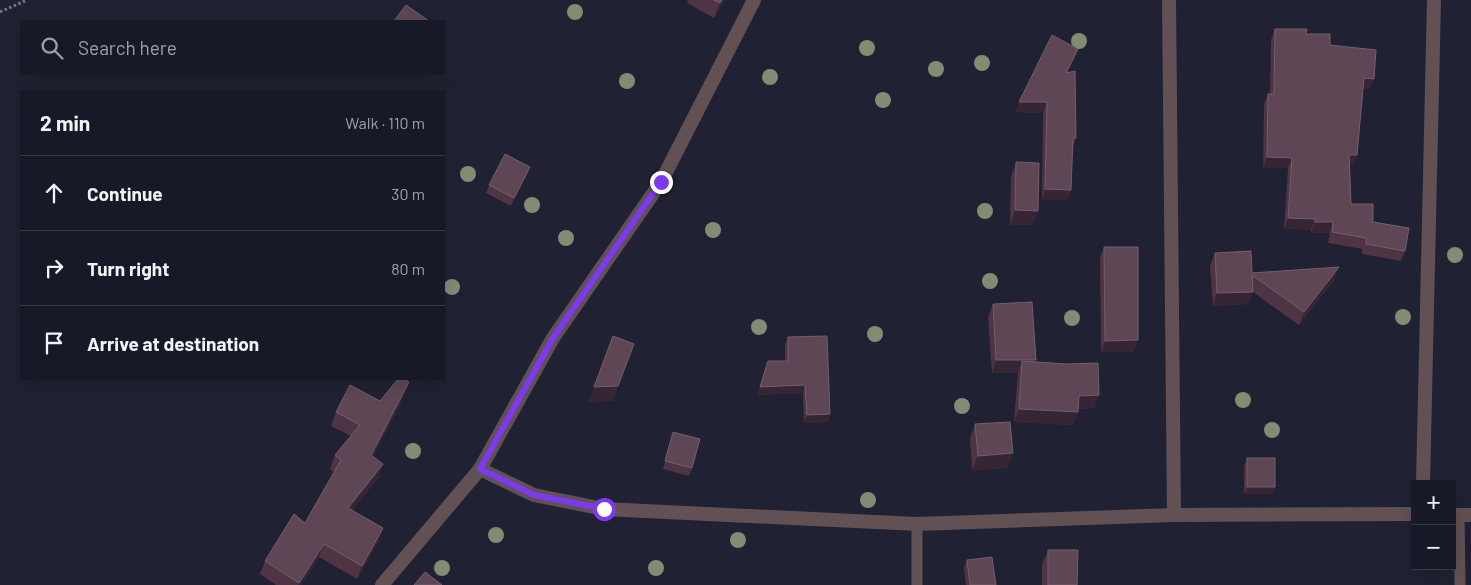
<!DOCTYPE html>
<html lang="en">
<head>
<meta charset="utf-8">
<style>
  :root { --surface:#181926; --page:#252632; --text:#f1f3f6; --muted:#9fa0a7; --line:#363843 }
  body { margin:0; font-family:Barlow,sans-serif; background:var(--page); color:var(--text) }
  .controls { position:absolute; right:15px; bottom:15px; display:grid; overflow:hidden; border-radius:0px; box-shadow:0 5px 20px #0002 }
  .controls button { width:45px; height:45px; display:grid; place-items:center; padding:0; border:0; border-bottom:1px solid var(--line); background:var(--surface); color:var(--text); font:25px sans-serif }
  .stop { position:absolute; width:15px; height:15px; margin:-11px; border:4px solid #7c3aed; border-radius:50%; background:#fff }
  .stop.end { background:#7c3aed; border-color:#fff; box-shadow:0 1px 5px #0008 }
  .list { margin:0; padding:0; list-style:none }
  h2 { display:flex; justify-content:space-between; align-items:center; height:65px; margin:0; padding:0 20px; font-size:21px }
  h2 small { font-size:16px; font-weight:400; color:var(--muted) }
  .list li { display:grid; grid-template-columns:32px 1fr auto; gap:15px; align-items:center; box-sizing:border-box; height:75px; padding:0 20px; border-top:1px solid var(--line) }
  .list b { display:block; font-size:19px; white-space:nowrap }
  .list em { font-size:16px; font-style:normal; color:var(--muted) }
  .icon { flex:none; width:28px; height:28px; fill:none; stroke:currentColor; stroke-width:2; stroke-linecap:round; stroke-linejoin:round }
  .map { position:relative; flex:none; width:1471px; height:585px; overflow:hidden }
  .search { position:absolute; background:var(--surface); box-shadow:0 5px 20px #0002; left:20px; top:20px; width:425px; height:55px; display:flex; align-items:center; gap:12px; box-sizing:border-box; padding:0 18px; border-radius:0px; color:var(--muted); font-size:19px }
  .panel { position:absolute; background:var(--surface); box-shadow:0 5px 20px #0002; left:20px; top:90px; width:425px; height:290px; border-radius:0px }
  .map>svg:first-child { display:block }
  .lines { fill:none; stroke-linecap:round; stroke-linejoin:round }
  .path { stroke:#767786; stroke-width:3; stroke-dasharray:2.5 2.5; stroke-linecap:butt }
  .service { stroke:#615154; stroke-width:11 }
  .minor { stroke:#615154; stroke-width:14 }
  .tree { fill:#818c73 }
  .wall { fill:#4f3443 }
  .shaded-wall { fill:#362534 }
  .building { fill:#5e4655; stroke:#725e6d }
  .route { stroke:#7c3aed; stroke-width:6 }
</style>
</head>
<body>
<div class="map">
<svg width="1471" height="585" viewBox="0 0 1471 585">
  <rect width="100%" height="100%" fill="#202132"/>
  <g class="lines">
    <path class="path" d="M0 12 27 0"/>
    <g class="service">
      <path d="M1459 515 1460 585"/>
      <path d="M917 585V524"/>
    </g>
    <g class="minor">
      <path d="M1169 0 1174 515"/>
      <path d="M480 469 534 495 604 509 917 524 1174 515 1415 514"/>
      <path d="M1423 484 1434 0"/>
      <path d="M1452 515H1471"/>
      <path d="M382 585 480 469 553 338 661 182 754 0"/>
    </g>
  </g>
  <g class="tree">
    <circle cx="575" cy="12" r="8"/>
    <circle cx="1079" cy="41" r="8"/>
    <circle cx="867" cy="48" r="8"/>
    <circle cx="982" cy="63" r="8"/>
    <circle cx="936" cy="69" r="8"/>
    <circle cx="770" cy="77" r="8"/>
    <circle cx="627" cy="81" r="8"/>
    <circle cx="883" cy="100" r="8"/>
    <circle cx="468" cy="174" r="8"/>
    <circle cx="532" cy="205" r="8"/>
    <circle cx="985" cy="211" r="8"/>
    <circle cx="713" cy="230" r="8"/>
    <circle cx="566" cy="238" r="8"/>
    <circle cx="1455" cy="255" r="8"/>
    <circle cx="990" cy="281" r="8"/>
    <circle cx="452" cy="287" r="8"/>
    <circle cx="1403" cy="317" r="8"/>
    <circle cx="1072" cy="318" r="8"/>
    <circle cx="759" cy="327" r="8"/>
    <circle cx="875" cy="334" r="8"/>
    <circle cx="1243" cy="400" r="8"/>
    <circle cx="962" cy="406" r="8"/>
    <circle cx="1272" cy="430" r="8"/>
    <circle cx="413" cy="451" r="8"/>
    <circle cx="868" cy="500" r="8"/>
    <circle cx="496" cy="535" r="8"/>
    <circle cx="738" cy="540" r="8"/>
    <circle cx="442" cy="568" r="8"/>
    <circle cx="656" cy="568" r="8"/>
  </g>
  <g class="wall">
    <path d="M688 0H724L714 18 687 3Z"/>
    <path d="M1275 29 1306 34 1330 45 1370 89H1363L1357 155 1353 165H1350L1351 204 1373 222 1405 251 1401 261 1362 254V249L1328 243 1330 233H1311V230L1284 228 1288 168H1263L1264 104 1268 94H1270L1271 40Z"/>
    <path d="M1078 49 1074 59 1067 73 1076 138 1073 146 1067 200H1042L1043 113 1015 112Z"/>
    <path d="M1016 162 1038 211 1032 225H1010L1011 177Z"/>
    <path d="M530 167 527 174 511 206 486 193 489 185Z"/>
    <path d="M1104 247 1134 352H1101L1100 258Z"/>
    <path d="M1215 253 1252 273 1334 280 1299 325 1253 292 1248 304 1213 306 1210 266Z"/>
    <path d="M993 304 1035 362 1099 395 1094 408 1078 409 1073 425 1014 422 1018 373H992L988 317Z"/>
    <path d="M788 337 830 414 828 422 804 423 803 393 757 395 768 361H785V344Z"/>
    <path d="M404 396 373 456 383 464 378 478 352 510 383 528 378 542 357 579 319 557 301 585H276L260 574 265 561 305 523 334 472 330 469 335 455 351 436 331 426 336 412 380 401Z"/>
    <path d="M975 424 1013 453 1007 468 972 470 970 439Z"/>
    <path d="M673 432 692 468 689 476 663 469Z"/>
    <path d="M1247 458 1275 487 1272 494H1244V466Z"/>
    <path d="M1048 550 1077 585H1042V565Z"/>
    <path d="M967 560 996 585H966L964 567Z"/>
  </g>
  <g class="shaded-wall">
    <path d="M722 0H724L714 18 720 3Z"/>
    <path d="M1078 49 1074 59 1062 83 1066 73Z"/>
    <path d="M1364 78 1374 79 1370 89H1360Z"/>
    <path d="M1019 102H1047L1043 113 1015 112Z"/>
    <path d="M1349 155H1357L1353 165 1345 166Z"/>
    <path d="M1267 157 1292 158 1288 168H1263Z"/>
    <path d="M530 167 527 174 511 206 514 198Z"/>
    <path d="M1045 189 1071 190 1067 200H1042Z"/>
    <path d="M1015 210 1038 211 1032 225H1010Z"/>
    <path d="M1288 218 1315 219 1311 230 1284 228Z"/>
    <path d="M1315 222H1333L1330 233H1311Z"/>
    <path d="M1339 267 1334 280 1299 325 1304 312Z"/>
    <path d="M1253 292 1248 304 1213 306 1217 293Z"/>
    <path d="M1138 340 1134 352H1101L1105 341Z"/>
    <path d="M634 344 613 401 588 402 594 387Z"/>
    <path d="M996 360H1036L1031 373 1022 361 1018 373H992Z"/>
    <path d="M409 382 404 396 366 468 371 455Z"/>
    <path d="M805 385 803 393 757 395 760 387Z"/>
    <path d="M1099 395 1094 408 1075 409 1079 396Z"/>
    <path d="M1019 409 1078 412 1073 425 1014 422Z"/>
    <path d="M830 414 828 422 804 423 807 415Z"/>
    <path d="M1013 453 1007 468 972 470 978 456Z"/>
    <path d="M383 464 378 478 343 522 348 508Z"/>
    <path d="M1247 487H1275L1272 494H1244Z"/>
    <path d="M383 528 378 542 357 579 362 566Z"/>
    <path d="M324 544 319 557 301 585H298Z"/>
  </g>
  <g class="building">
    <path d="M714 0H722L720 3Z"/>
    <path d="M406 5 429 21H394Z"/>
    <path d="M1275 29H1307L1306 34H1330V45L1376 50 1374 79 1364 78 1357 155H1349L1351 204H1373V222L1409 228 1405 251 1366 244V238L1332 232 1333 222H1315V219L1288 218 1292 158 1267 157 1268 94H1274Z"/>
    <path d="M1052 35 1078 49 1066 73 1075 71 1076 138H1073L1071 190 1045 189 1047 102H1019Z"/>
    <path d="M505 154 530 167 514 198 489 185Z"/>
    <path d="M1016 162 1039 163 1038 211 1015 210Z"/>
    <path d="M1104 247H1138V340L1105 341Z"/>
    <path d="M1251 251 1252 273 1339 267 1304 312 1252 275 1253 292 1217 293 1215 253Z"/>
    <path d="M1032 302 1036 360H996L993 304Z"/>
    <path d="M613 336 634 344 618 386 594 387Z"/>
    <path d="M827 336 830 414 807 415 805 385 760 387 768 361H788V337Z"/>
    <path d="M1022 361 1067 364 1098 363 1099 395 1079 396 1078 412 1019 409Z"/>
    <path d="M398 379H403L409 382 371 455 383 464 348 508 383 528 362 566 324 544 299 583 265 561 294 514 305 523 341 460 335 455 360 425 336 412 350 385 380 401Z"/>
    <path d="M1010 422 1013 453 978 456 975 424Z"/>
    <path d="M673 432 700 439 692 468 665 461Z"/>
    <rect x="1247" y="458" width="28" height="29"/>
    <path d="M1048 550H1078L1077 585H1048Z"/>
    <path d="M992 557 996 585H970L967 560Z"/>
    <path d="M425 572 442 585H414Z"/>
  </g>
  <g class="lines">
    <path class="route" d="M604 509 534 495 480 469 553 338 661 182"/>
  </g>
</svg>
<div class="controls">
<button>+</button>
<button>−</button>
</div>
<div class="stop" style="left:604px;top:509px"></div>
<div class="stop end" style="left:661px;top:182px"></div>
<div class="search"><svg class="icon" aria-label="search" viewBox="0 0 24 24"><circle cx="10" cy="10" r="6"/><path d="M15 15l6 6"/></svg>Search here</div>
<section class="panel">
<h2>2 min<small>Walk · 110 m</small></h2>
<ul class="list">
<li><svg class="icon" aria-label="ahead" viewBox="0 0 24 24"><path d="M12 20V5M6 11l6-6 6 6"/></svg><div><b>Continue</b></div><em>30 m</em></li>
<li><svg class="icon" aria-label="right" viewBox="0 0 24 24"><path d="M7 20v-9h11M14 6l5 5-5 5"/></svg><div><b>Turn right</b></div><em>80 m</em></li>
<li><svg class="icon" aria-label="arrive" viewBox="0 0 24 24"><path d="M6 21V4h12l-3 4 3 4H6"/></svg><div><b>Arrive at destination</b></div></li>
</ul>
</section>
</div>
</body>
</html>
